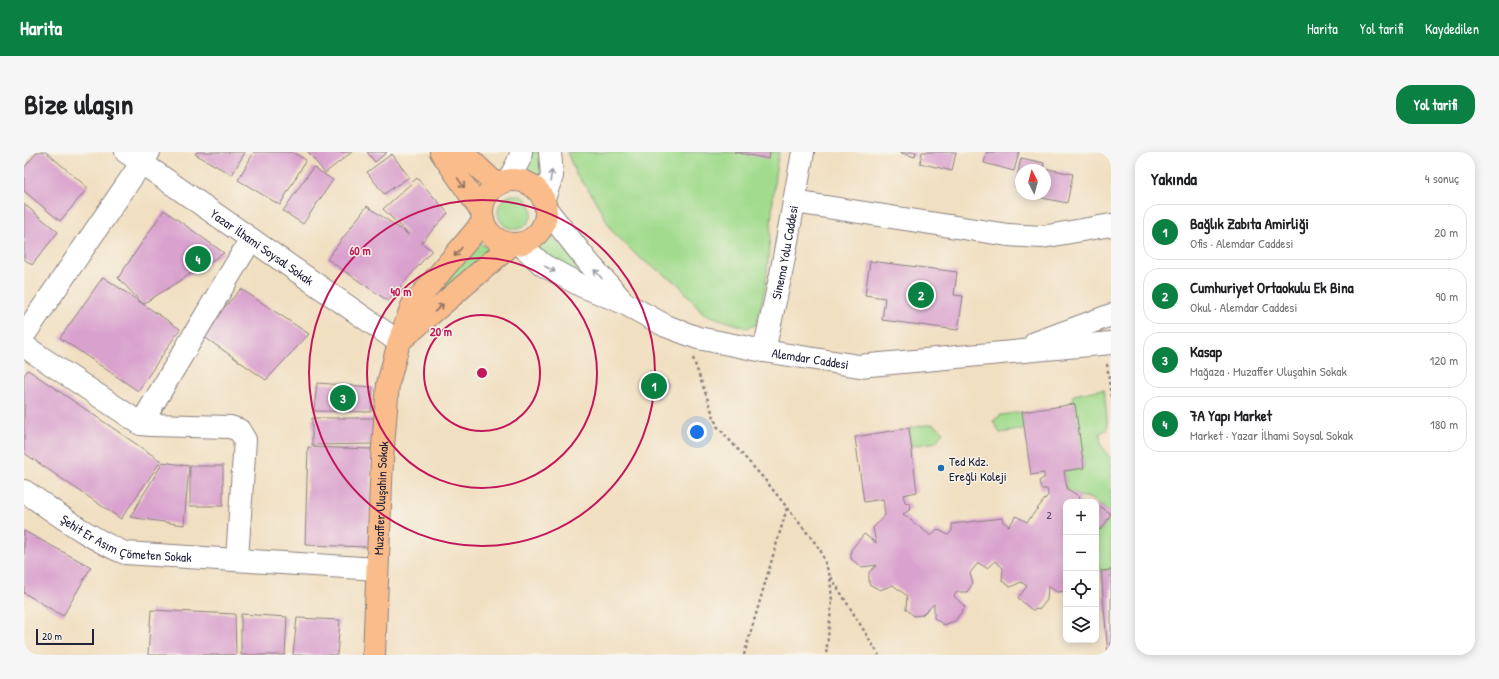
<!DOCTYPE html>
<html lang="tr">
<head>
<meta charset="utf-8">
<style>
  :root { --surface:#fff; --page:#f6f6f6; --text:#202124; --muted:#757577; --line:#e0e0e0; --accent:#0b8043 }
  body { margin:0; font-family:"Patrick Hand",sans-serif; background:var(--page); color:var(--text) }
  .controls { position:absolute; right:12px; bottom:12px; display:grid; overflow:hidden; border-radius:8px; box-shadow:0 2px 10px #0003 }
  .controls button { width:36px; height:36px; display:grid; place-items:center; padding:0; border:0; border-bottom:1px solid var(--line); background:var(--surface); color:var(--text); font:20px sans-serif }
  .compass { position:absolute; left:991px; top:12px; width:36px; height:36px; border-radius:50%; background:var(--surface); box-shadow:0 2px 10px #0003; rotate:354deg }
  .scale { position:absolute; left:12px; bottom:10px; width:58px; box-sizing:border-box; padding-left:4px; border:2px solid #22223b; border-top:0; font-size:11px; line-height:14px; white-space:nowrap; color:#22223b; -webkit-text-stroke:3px #f7f3e8; paint-order:stroke }
  .you { position:absolute; left:673px; top:280px; width:14px; height:14px; margin:-10px; border:3px solid #fff; border-radius:50%; background:#1a73e8; box-shadow:0 0 0 6px #1a73e833 }
  .badge { display:grid; place-items:center; width:26px; height:26px; border-radius:50%; background:var(--accent); color:#fff; font-size:13px; font-weight:700 }
  .pin { position:absolute; translate:-50% -50%; border:2px solid #fff; box-shadow:0 1px 4px #0006 }
  .list { margin:0; padding:0; list-style:none }
  h2 { display:flex; justify-content:space-between; align-items:center; height:52px; margin:0; padding:0 16px; font-size:17px }
  h2 small { font-size:13px; font-weight:400; color:var(--muted) }
  .list li { display:grid; grid-template-columns:26px 1fr auto; gap:12px; align-items:center; box-sizing:border-box; height:56px; margin:0 8px 8px; padding:0 8px; border:1px solid var(--line); border-radius:16px }
  .list b { display:block; font-size:15px; white-space:nowrap }
  .list p { margin:0; font-size:13px; white-space:nowrap; color:var(--muted) }
  .list em { font-size:13px; font-style:normal; color:var(--muted) }
  .icon { flex:none; width:22px; height:22px; fill:none; stroke:currentColor; stroke-width:2; stroke-linecap:round; stroke-linejoin:round }
  .map { position:relative; flex:none; width:1087px; height:503px; overflow:hidden; border-radius:16px }
  header { display:flex; align-items:center; gap:24px; box-sizing:border-box; height:56px; padding:0 20px; background:var(--accent); color:#fff }
  header strong { font-size:19px }
  nav { display:flex; gap:22px; margin-inline-start:auto; font-size:14px }
  .intro { display:flex; align-items:center; justify-content:space-between; box-sizing:border-box; height:96px; padding:0 24px }
  h1 { margin:0; font-size:28px }
  .button { padding:10px 18px; border-radius:16px; background:var(--accent); color:#fff; font-size:14px; font-weight:700 }
  main { display:flex; gap:24px; padding:0 24px }
  aside { flex:1; background:var(--surface); border-radius:16px; box-shadow:0 2px 10px #0003 }
  .map>svg:first-child { display:block }
  .green { fill:#a2db8e; stroke:#627e64 }
  .building { fill:#d9a1ce }
  .lines { fill:none; stroke-linecap:round; stroke-linejoin:round }
  .minor-casing { stroke:#8a807e; stroke-width:24 }
  .major-casing { stroke:#8a807e; stroke-width:24 }
  .path { stroke:#8a807e; stroke-width:2.5; stroke-dasharray:3 3; stroke-linecap:butt }
  .minor { stroke:#fff; stroke-width:22 }
  .major { stroke:#f9bc8a; stroke-width:22 }
  .oneway { stroke:#9c9ca7 }
  .oneway2 { stroke:#8e6f62 }
  .ring { fill:none; stroke:#c2185b; stroke-width:2 }
  .poi-dot { fill:#1f6fb2; stroke:#f7f3e8; stroke-width:1.5 }
  .labels { text-anchor:middle; stroke-width:3; stroke-linejoin:round; paint-order:stroke }
  .number-label { font-size:11px; fill:#504260 }
  .street-label { font-size:13px; fill:#22223b; stroke:#f7f3e8 }
  .poi-label { font-size:13px; fill:#22223b; stroke:#f7f3e8; text-anchor:start }
  .centre { fill:#c2185b; stroke:#f7f3e8; stroke-width:2 }
  .ring-label { font-size:12px; text-anchor:middle; font-weight:bold; fill:#c2185b; stroke:#f7f3e8; stroke-width:3; stroke-linejoin:round; paint-order:stroke }
</style>
</head>
<body>
<header>
<strong>Harita</strong>
<nav><a>Harita</a><a>Yol tarifi</a><a>Kaydedilen</a></nav>
</header>
<div class="intro"><h1>Bize ulaşın</h1><a class="button">Yol tarifi</a></div>
<main>
<div class="map">
<svg width="1087" height="503" viewBox="0 0 1087 503">
  <rect width="100%" height="100%" fill="#f7f3e8"/>
  <filter id="ink" filterUnits="userSpaceOnUse"><feTurbulence type="fractalNoise" baseFrequency=".025" numOctaves="2"/><feDisplacementMap in="SourceGraphic" scale="8" xChannelSelector="R" yChannelSelector="G"/><feConvolveMatrix kernelMatrix="1 2 1 2 8 2 1 2 1" color-interpolation-filters="sRGB"/></filter>
  <filter id="wash" filterUnits="userSpaceOnUse"><feTurbulence type="fractalNoise" baseFrequency=".012" numOctaves="4" result="noise"/><feDisplacementMap in="SourceGraphic" scale="16" xChannelSelector="R" yChannelSelector="G"/><feGaussianBlur stdDeviation="0.9" result="paint"/><feColorMatrix in="noise" values="0 0 0 0 0 0 0 0 0 0 0 0 0 0 0 0 0 1.4 0 .05"/><feComposite in="paint" operator="in"/></filter>
  <g filter="url(#wash)">
    <rect width="100%" height="100%" fill="#f1dfc1"/>
    <g class="green">
      <path d="M506 0H517L519 7 516 31 502 21Z"/>
      <path d="M543 0H755L751 23 742 132 732 173 723 176 680 162 654 132 613 104 588 79 567 41 552 22Z"/>
      <circle cx="491" cy="60" r="17"/>
      <path d="M525 82 573 130 511 99Z"/>
      <path d="M452 88 466 98 402 156 415 131Z"/>
      <path d="M1080 237 1084 277 1076 281 1077 293 1087 307V362L1072 350 1065 346 1055 344 1043 337 1040 319 1060 316 1049 243Z"/>
      <path d="M998 260 1001 277 976 281 969 269 977 263Z"/>
      <path d="M908 272 914 275 919 280 912 290 887 294 885 276Z"/>
      <path d="M1087 363V418L1077 419C1072 412 1069 404 1075 397L1072 386V378L1078 377Z"/>
    </g>
    <g id="blocks">
      <g class="building">
        <path d="M13 0H22L64 36 36 69 0 39V16Z"/>
        <path d="M173 0H221L208 23 171 2Z"/>
        <path d="M230 0H268L282 8 256 53 214 28Z"/>
        <path d="M284 0H328L301 21Z"/>
        <path d="M343 0H363L351 10Z"/>
        <path d="M710 0H746L745 7Z"/>
        <path d="M874 0H892L891 5Z"/>
        <path d="M898 0H932L928 19 896 11Z"/>
        <path d="M963 0H995L990 19 960 11Z"/>
        <path d="M368 2 385 25 360 42 343 20Z"/>
        <path d="M997 6 1020 11 1019 18H997V37L991 35Z"/>
        <path d="M289 15 309 28 279 72 259 59Z"/>
        <path d="M1024 17 1049 22 1043 51 1018 46 1019 42H1021V31Z"/>
        <path d="M393 26 424 61 397 91 408 98 364 149 303 107 343 54 385 83 359 57Z"/>
        <path d="M0 52 34 80 8 113 0 107Z"/>
        <path d="M140 58 200 101 119 152 94 126Z"/>
        <path d="M846 109 933 120 930 143 939 144 934 178 858 168 861 146 841 143Z"/>
        <path d="M79 125 156 177 114 239 36 186Z"/>
        <path d="M217 137 285 182 242 228 176 182Z"/>
        <path d="M4 218 137 309 97 367 0 301V223Z"/>
        <path d="M626 219 645 231 635 247 616 236Z"/>
        <path d="M293 231 349 235 347 260 290 259Z"/>
        <path d="M1051 252 1060 316 1040 319 1043 337 1055 344 1057 350H1042V439L1033 440 1024 434 1023 448 1016 457 1008 458 994 446 1003 434 997 430 987 435 978 429 979 416 971 409 963 416 954 411 946 421 949 431 943 440H933L930 444 941 455 931 469 920 473 910 466V452L898 463 890 464 882 457 883 444 869 433 856 438 845 432V420L853 413 838 415 827 407V398L840 382 852 391 849 376 861 363 859 347 840 350 831 285 885 276 893 340 879 343 881 350 886 352 887 357 879 362 907 384 913 377 924 383 928 379V372L978 366 979 370 985 374 992 364 1003 370 1024 343 1023 337H1017L1015 329 1020 326V321L1007 323 998 260Z"/>
        <path d="M288 266H350V292L288 293Z"/>
        <path d="M284 295 348 297 345 395 281 393Z"/>
        <path d="M139 310 165 314 160 373 106 365Z"/>
        <rect x="166" y="314" width="33" height="40"/>
        <path d="M1072 351 1087 362 1078 377 1072 378Z"/>
        <path d="M0 379 67 415 39 464 0 441Z"/>
        <path d="M1087 418V503H1084L1077 419Z"/>
        <path d="M127 458 211 462 212 503H124Z"/>
        <path d="M217 462 263 465 261 503H217Z"/>
        <path d="M273 466 316 468 313 503H269Z"/>
      </g>
    </g>
  </g>
  <g filter="url(#ink)">
    <use href="#blocks" fill-opacity="0" stroke="#8a807e" stroke-width="1"/>
    <g class="lines">
      <defs>
        <g id="minor">
          <path id="s1" d="M102 0 375 190"/>
          <path d="M485 28 496 6 497 0"/>
          <path d="M520 46 528 24 526 0"/>
          <path d="M770 50 984 83 1018 85 1087 73"/>
          <path d="M523 58 564 110 597 147"/>
          <path id="s2" d="M496 92 519 113 558 134 600 151 642 174 674 186 740 199 835 214 1087 191"/>
          <path d="M0 183 125 0"/>
          <path d="M1011 191 1087 163"/>
          <path d="M0 194 117 272 127 273 206 275 215 278 221 288 213 407"/>
          <path id="s3" d="M740 199 757 122 779 0"/>
          <path d="M117 272 227 87"/>
          <path id="s4" d="M0 339C33 361 64 386 101 401L353 417"/>
        </g>
        <g id="major">
          <path d="M417 0 458 60"/>
          <path d="M438 0 473 33"/>
          <circle cx="490" cy="60" r="32"/>
          <path d="M377 188 487 93"/>
          <path id="s5" d="M350 503 358 307 364 232 375 190 388 154 459 70"/>
        </g>
      </defs>
      <use href="#minor" class="minor-casing"/>
      <use href="#major" class="major-casing"/>
      <g class="path">
        <path d="M669 206 693 274 742 329 796 397 806 424 808 449 802 503"/>
        <path d="M1083 212 1087 245"/>
        <path d="M807 425 855 503"/>
        <path d="M720 503 763 356"/>
      </g>
      <use href="#minor" class="minor"/>
      <use href="#major" class="major"/>
    </g>
    <defs><path id="oneway-shaft" d="M-6 0H5M1.5-3L5.5 0L1.5 3" fill="none" stroke-width="1.6" stroke-linecap="round" stroke-linejoin="round"/></defs>
    <g class="oneway">
      <use href="#oneway-shaft" transform="translate(527 24) rotate(-82)"/>
      <use href="#oneway-shaft" transform="translate(526 117) rotate(27)"/>
      <use href="#oneway-shaft" transform="translate(574 122) rotate(-132)"/>
    </g>
    <g class="oneway2">
      <use href="#oneway-shaft" transform="translate(437 31) rotate(55)"/>
      <use href="#oneway-shaft" transform="translate(434 100) rotate(130)"/>
      <use href="#oneway-shaft" transform="translate(415 156) rotate(-41)"/>
    </g>
  </g>
  <g class="ring">
    <circle cx="458" cy="221" r="58"/>
    <circle cx="458" cy="221" r="115"/>
    <circle cx="458" cy="221" r="173"/>
  </g>
  <circle class="poi-dot" cx="917" cy="316" r="4"/>
  <g class="labels">
    <g class="number-label">
      <text x="1025" y="367">2</text>
    </g>
    <g class="street-label">
      <text dy="5" stroke="none"><textPath href="#s1" startOffset="166">Yazar İlhami Soysal Sokak</textPath></text>
      <text dy="5" stroke="none"><textPath href="#s3" startOffset="101">Sinema Yolu Caddesi</textPath></text>
      <text dy="5" stroke="none"><textPath href="#s2" startOffset="317">Alemdar Caddesi</textPath></text>
      <text dy="5" stroke="none"><textPath href="#s5" startOffset="157">Muzaffer Uluşahin Sokak</textPath></text>
      <text dy="5" stroke="none"><textPath href="#s4" startOffset="116">Şehit Er Asım Çömeten Sokak</textPath></text>
    </g>
    <g class="poi-label">
      <text x="925" y="314">Ted Kdz.<tspan x="925" dy="15">Ereğli Koleji</tspan></text>
    </g>
  </g>
  <circle cx="458" cy="221" r="6" class="centre"/>
  <g class="ring-label">
    <text x="336" y="103">60 m</text>
    <text x="377" y="144">40 m</text>
    <text x="417" y="184">20 m</text>
  </g>
</svg>
<div class="controls">
<button>+</button>
<button>−</button>
<button><svg class="icon" aria-label="locate" viewBox="0 0 24 24"><circle cx="12" cy="12" r="6"/><path d="M12 2v4M12 18v4M2 12h4M18 12h4"/></svg></button>
<button><svg class="icon" aria-label="layers" viewBox="0 0 24 24"><path d="M12 4l9 5-9 5-9-5zM3 14l9 5 9-5"/></svg></button>
</div>
<svg class="compass" viewBox="-18 -18 36 36"><path d="M0-13l5 13h-10z" fill="#e53935"/><path d="M0 13l5-13h-10z" fill="#757577"/></svg>
<div class="scale">20 m</div>
<div class="you"></div>
<div class="pin badge" style="left:630px;top:234px">1</div>
<div class="pin badge" style="left:897px;top:143px">2</div>
<div class="pin badge" style="left:319px;top:246px">3</div>
<div class="pin badge" style="left:174px;top:107px">4</div>
</div>
<aside>
<h2>Yakında<small>4 sonuç</small></h2>
<ul class="list">
<li><span class="badge">1</span><div><b>Bağlık Zabıta Amirliği</b><p>Ofis · Alemdar Caddesi</p></div><em>20 m</em></li>
<li><span class="badge">2</span><div><b>Cumhuriyet Ortaokulu Ek Bina</b><p>Okul · Alemdar Caddesi</p></div><em>90 m</em></li>
<li><span class="badge">3</span><div><b>Kasap</b><p>Mağaza · Muzaffer Uluşahin Sokak</p></div><em>120 m</em></li>
<li><span class="badge">4</span><div><b>7A Yapı Market</b><p>Market · Yazar İlhami Soysal Sokak</p></div><em>180 m</em></li>
</ul>
</aside>
</main>
</body>
</html>
